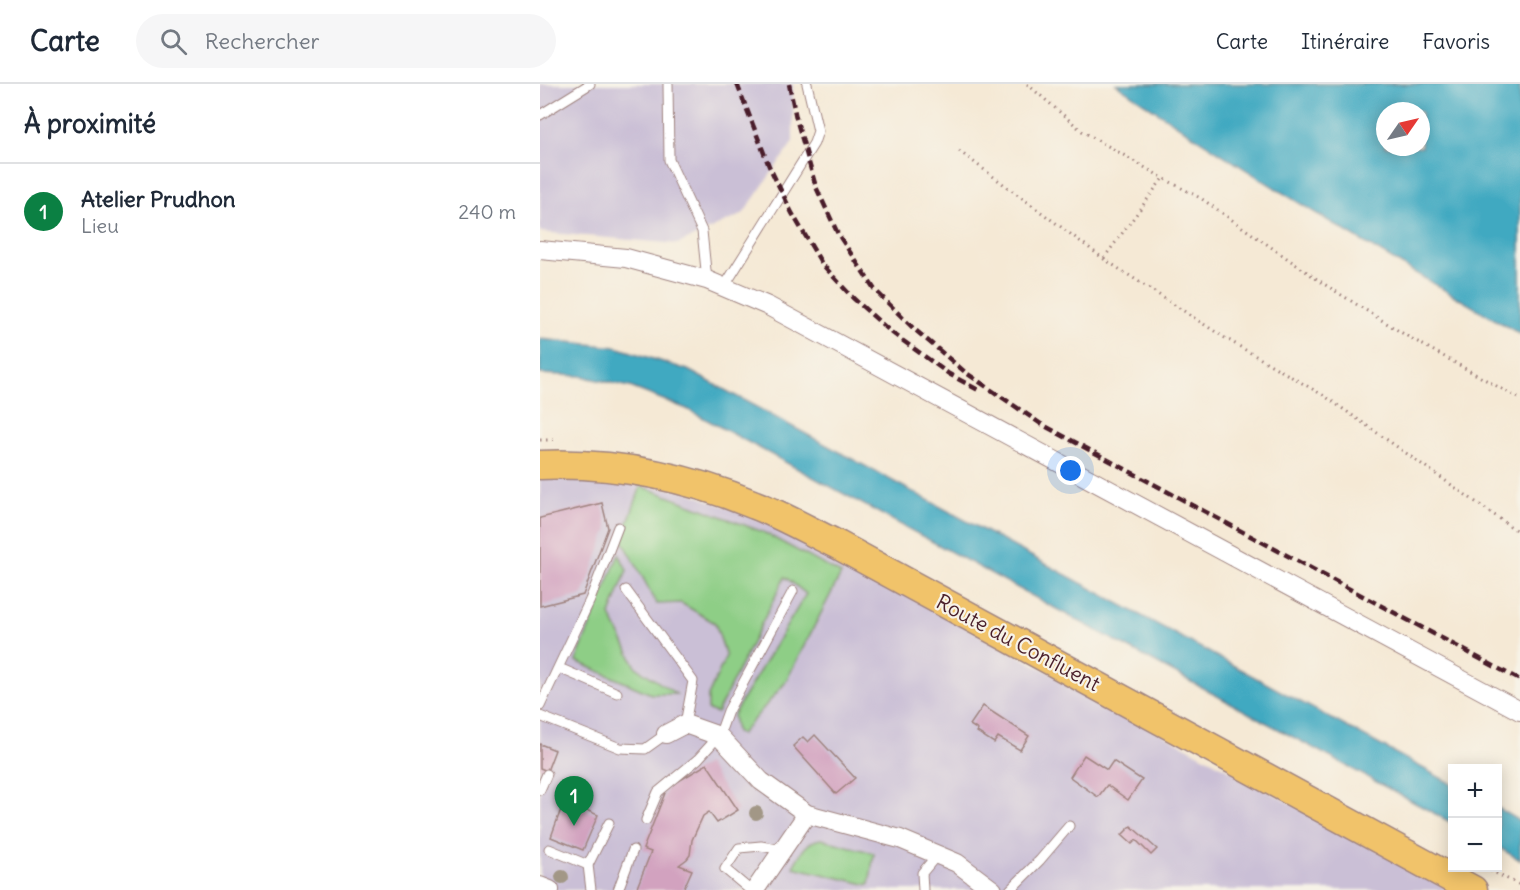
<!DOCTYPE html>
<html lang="fr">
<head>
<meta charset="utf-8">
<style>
  :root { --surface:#fff; --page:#f6f6f7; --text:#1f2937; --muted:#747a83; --line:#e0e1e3; --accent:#0b8043 }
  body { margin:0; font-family:Delius,sans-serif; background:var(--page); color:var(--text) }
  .controls { position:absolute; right:18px; bottom:18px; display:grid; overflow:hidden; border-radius:0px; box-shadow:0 3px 15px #0003 }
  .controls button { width:54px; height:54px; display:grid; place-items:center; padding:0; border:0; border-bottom:2px solid var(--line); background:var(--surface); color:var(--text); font:30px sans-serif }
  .compass { position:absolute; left:836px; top:18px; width:54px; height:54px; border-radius:50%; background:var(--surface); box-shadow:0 3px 15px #0003; rotate:56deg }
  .you { position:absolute; left:531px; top:387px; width:21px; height:21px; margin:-15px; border:4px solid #fff; border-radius:50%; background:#1a73e8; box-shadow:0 0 0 9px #1a73e833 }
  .badge { display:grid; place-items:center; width:39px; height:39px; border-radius:50%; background:var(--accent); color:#fff; font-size:20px; font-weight:700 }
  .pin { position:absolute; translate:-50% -50px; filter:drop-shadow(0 2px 3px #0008) }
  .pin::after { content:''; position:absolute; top:32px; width:21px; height:18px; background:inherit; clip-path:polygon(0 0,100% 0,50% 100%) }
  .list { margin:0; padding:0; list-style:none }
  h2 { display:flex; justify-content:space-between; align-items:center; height:78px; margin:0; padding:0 24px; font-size:26px }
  h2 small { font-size:20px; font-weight:400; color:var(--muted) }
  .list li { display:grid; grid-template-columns:39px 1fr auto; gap:18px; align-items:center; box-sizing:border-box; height:96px; padding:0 24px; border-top:2px solid var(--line) }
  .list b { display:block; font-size:22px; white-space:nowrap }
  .list p { margin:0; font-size:20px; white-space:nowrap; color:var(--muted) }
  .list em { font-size:20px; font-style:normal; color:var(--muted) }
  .icon { flex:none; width:33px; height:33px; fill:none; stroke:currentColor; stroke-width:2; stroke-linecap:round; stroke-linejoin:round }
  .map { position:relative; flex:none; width:980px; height:806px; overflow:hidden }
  header { display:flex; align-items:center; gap:36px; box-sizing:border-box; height:84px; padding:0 30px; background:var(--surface); border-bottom:2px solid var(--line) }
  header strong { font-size:28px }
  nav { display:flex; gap:33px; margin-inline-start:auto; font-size:21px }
  .search { width:420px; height:54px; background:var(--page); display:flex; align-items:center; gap:15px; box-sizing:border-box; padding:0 21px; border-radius:33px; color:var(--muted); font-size:22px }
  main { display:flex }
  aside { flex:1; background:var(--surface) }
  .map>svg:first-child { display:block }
  .industrial { fill:#cabfd6 }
  .green { fill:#8ece86; stroke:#6c7658; stroke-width:1.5 }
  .water { fill:#41a9c1; stroke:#466476; stroke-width:1.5; fill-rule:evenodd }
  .building { fill:#d2a2bf }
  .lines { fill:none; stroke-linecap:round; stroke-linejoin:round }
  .lane-casing { stroke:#a08480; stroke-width:11 }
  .street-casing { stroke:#a08480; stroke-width:20 }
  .primary-casing { stroke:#a08480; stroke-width:31 }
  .path { stroke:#a08480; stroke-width:3; stroke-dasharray:1.5 4.5; stroke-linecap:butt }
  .lane { stroke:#fff; stroke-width:9 }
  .street { stroke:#fff; stroke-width:18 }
  .primary { stroke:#f1c36a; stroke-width:28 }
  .rail { stroke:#4a1f2b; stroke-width:4.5; stroke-dasharray:9 4.5; stroke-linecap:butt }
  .tree { fill:#a29786 }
  .labels { text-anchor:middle; stroke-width:4.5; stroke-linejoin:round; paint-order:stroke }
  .street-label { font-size:21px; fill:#4a1f2b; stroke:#f7f3e8 }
</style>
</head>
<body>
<header>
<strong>Carte</strong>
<div class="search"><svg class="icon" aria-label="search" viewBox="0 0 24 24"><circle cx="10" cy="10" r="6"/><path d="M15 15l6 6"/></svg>Rechercher</div>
<nav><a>Carte</a><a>Itinéraire</a><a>Favoris</a></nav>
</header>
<main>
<aside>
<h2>À proximité<small></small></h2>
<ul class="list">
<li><span class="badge">1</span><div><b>Atelier Prudhon</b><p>Lieu</p></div><em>240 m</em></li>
</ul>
</aside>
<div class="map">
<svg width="980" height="806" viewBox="0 0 980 806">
  <rect width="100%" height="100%" fill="#f7f3e8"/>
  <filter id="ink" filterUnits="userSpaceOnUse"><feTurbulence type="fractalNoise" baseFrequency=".0167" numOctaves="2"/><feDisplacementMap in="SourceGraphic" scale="12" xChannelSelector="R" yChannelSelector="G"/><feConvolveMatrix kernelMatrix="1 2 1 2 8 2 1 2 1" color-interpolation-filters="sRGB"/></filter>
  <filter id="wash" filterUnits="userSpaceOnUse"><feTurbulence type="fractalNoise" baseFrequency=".008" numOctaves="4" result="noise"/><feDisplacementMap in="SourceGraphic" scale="24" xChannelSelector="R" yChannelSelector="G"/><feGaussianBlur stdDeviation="1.35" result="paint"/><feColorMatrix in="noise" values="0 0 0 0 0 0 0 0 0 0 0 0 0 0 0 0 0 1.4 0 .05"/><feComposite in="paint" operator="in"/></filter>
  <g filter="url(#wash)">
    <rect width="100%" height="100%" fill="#f5e9d5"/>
    <g class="industrial">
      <path d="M0 0H253V58L203 130 138 160 0 148Z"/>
      <path d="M0 390H24L145 407 254 450 910 806H0Z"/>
    </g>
    <g class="green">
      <path d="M101 402 223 448 301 490 245 599 201 650 196 648 193 631 266 510 245 493 177 629 168 626V612L186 572 175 539 141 519 117 520 82 455Z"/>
      <path d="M79 470 87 486 70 531 96 583 136 610H111L36 577Z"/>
      <path d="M281 755 334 769 329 801 253 783C260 770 266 757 281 755Z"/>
    </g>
    <g class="water">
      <path d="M576 0H980V250C843 171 707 90 576 0ZM845 27H881V63H845Z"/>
      <path d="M0 255 76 263 148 286 912 700V739L147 325 90 303 40 292 0 290Z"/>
      <path d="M958 724 980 737V776L958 763Z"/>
    </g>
    <g id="blocks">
      <g class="building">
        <path d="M62 419 68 444 43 511 0 522V434Z"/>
        <path d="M443 622 489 652 480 666 458 653 454 659 437 648 438 646 430 641Z"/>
        <path d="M275 651 315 694 296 710 253 662 263 653 268 658Z"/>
        <path d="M0 660 15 666 7 687 0 684Z"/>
        <path d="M544 671 567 686 573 677 602 696 588 716 567 701 558 713 530 693Z"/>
        <path d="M167 680 198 726 177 739 169 728 163 732 152 756 150 771 147 775 139 781 152 786 143 806H96L111 768 103 765 127 704Z"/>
        <path d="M24 717 58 731 43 766 11 753Z"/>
        <path d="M591 742 617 765 611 771 596 756 592 760 582 751Z"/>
      </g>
    </g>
  </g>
  <g filter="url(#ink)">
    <use href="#blocks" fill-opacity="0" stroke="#a08480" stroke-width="1.5"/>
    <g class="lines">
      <defs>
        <g id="lane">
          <path d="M128 0 129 76 162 147 167 196"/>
          <path d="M0 31 50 0"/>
          <path d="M184 203 274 59 278 47 267 0"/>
          <path d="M86 506 153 597 145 640"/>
          <path d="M19 584 77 609"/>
          <path d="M0 622 50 516 78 443"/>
          <path d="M0 632 80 664 105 665 126 650"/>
          <path d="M0 706 7 690"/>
          <path d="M106 736 118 708 158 675 179 652 188 627 253 507"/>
          <path d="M9 765 48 781"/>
          <path d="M51 806 48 781 69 739"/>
          <path d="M78 806 93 766"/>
          <path d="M210 806 185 785 199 764 221 762 243 766"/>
          <path d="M383 806 382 789 397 771"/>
          <path d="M470 806 500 776 529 742"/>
        </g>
        <g id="street">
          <path d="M0 166 86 174 167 196 228 222 980 627"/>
          <path d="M126 650 145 640 179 652 221 697 267 730 360 755 417 779 453 806"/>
          <path d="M0 802 10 806"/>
          <path d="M215 806 267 730"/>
        </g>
        <path id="primary" d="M0 381C74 378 147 393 215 421 244 432 271 448 298 461L933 806"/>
      </defs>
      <use href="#lane" class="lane-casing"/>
      <use href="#street" class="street-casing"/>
      <use href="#primary" class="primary-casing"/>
      <g class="path">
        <path d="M487 0 542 47 623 94"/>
        <path d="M419 67 564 175 685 254 786 313 980 449"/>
        <path d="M564 174 623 94 662 115 784 200 867 252 980 315"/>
        <path d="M0 356H13"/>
        <path d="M945 784 980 801"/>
      </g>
      <use href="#lane" class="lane"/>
      <use href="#street" class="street"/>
      <use href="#primary" class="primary"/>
      <g class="rail">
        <path d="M197 0 229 82 252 129 282 180 313 214 351 248 409 290 440 307"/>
        <path d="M249 0 256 34 276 103 298 150 335 206 373 244 425 288 501 340 980 596"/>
      </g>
    </g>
    <g class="tree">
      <circle cx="216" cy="729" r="7"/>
      <circle cx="22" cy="793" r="7"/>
    </g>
  </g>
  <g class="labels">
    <g class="street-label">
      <text transform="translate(478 559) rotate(28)" y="7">Route du Confluent</text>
    </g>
  </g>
</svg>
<div class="controls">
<button>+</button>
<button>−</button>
</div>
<svg class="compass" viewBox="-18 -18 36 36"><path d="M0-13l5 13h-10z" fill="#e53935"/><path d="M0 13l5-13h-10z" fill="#747a83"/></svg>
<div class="you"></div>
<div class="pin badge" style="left:34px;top:742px">1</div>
</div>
</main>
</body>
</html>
